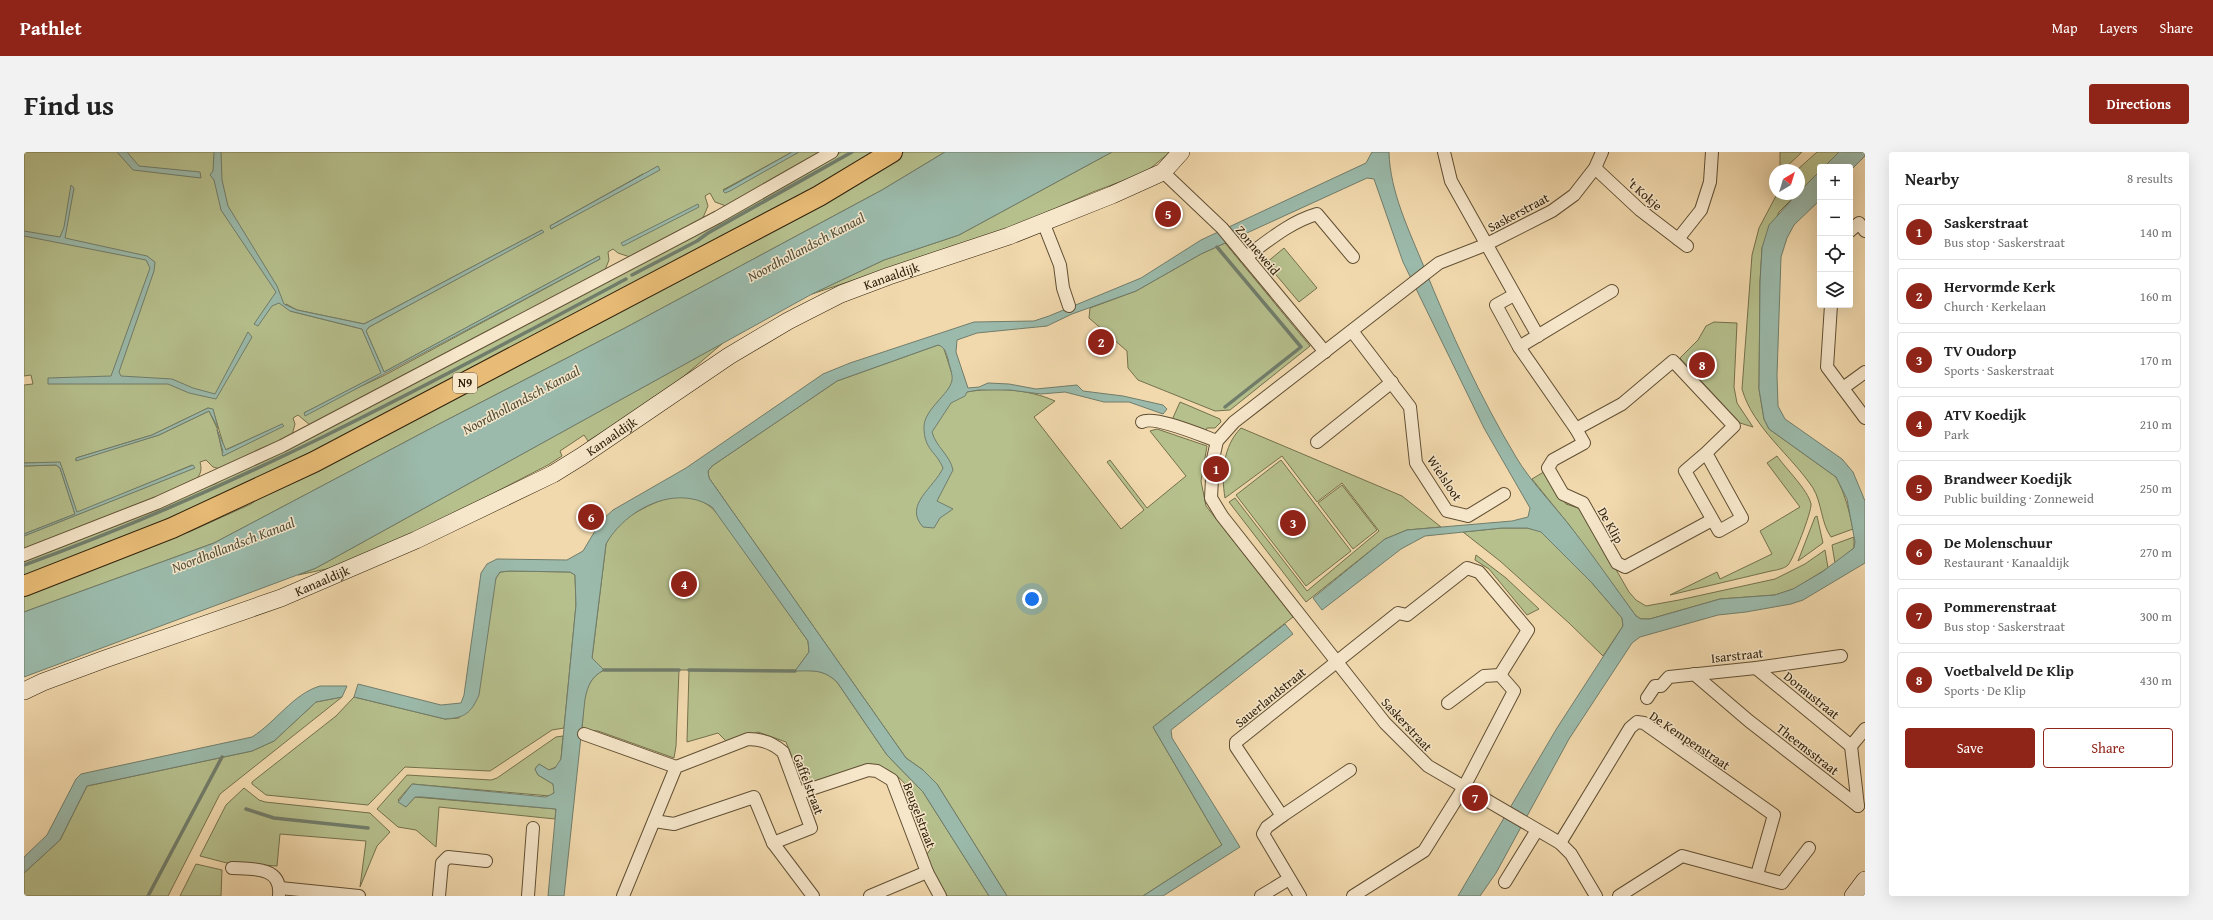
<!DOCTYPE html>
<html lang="en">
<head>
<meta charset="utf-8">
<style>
  :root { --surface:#fff; --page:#f2f2f2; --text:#222; --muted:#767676; --line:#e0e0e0; --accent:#8f2418 }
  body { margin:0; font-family:"Gentium Book Plus",serif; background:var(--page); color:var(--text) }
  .controls { position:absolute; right:12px; top:12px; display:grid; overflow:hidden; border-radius:4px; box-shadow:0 4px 16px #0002 }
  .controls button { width:36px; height:36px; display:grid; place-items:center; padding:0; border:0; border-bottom:1px solid var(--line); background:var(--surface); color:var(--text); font:20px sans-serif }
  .compass { position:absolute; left:1745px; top:12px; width:36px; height:36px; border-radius:50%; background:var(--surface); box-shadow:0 4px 16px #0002; rotate:38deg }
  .you { position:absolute; left:1008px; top:447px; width:14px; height:14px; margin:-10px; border:3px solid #fff; border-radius:50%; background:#1a73e8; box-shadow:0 0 0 6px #1a73e833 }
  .badge { display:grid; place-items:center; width:26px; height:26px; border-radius:50%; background:var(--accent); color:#fff; font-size:13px; font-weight:700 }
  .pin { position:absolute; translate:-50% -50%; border:2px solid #fff; box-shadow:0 1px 4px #0006 }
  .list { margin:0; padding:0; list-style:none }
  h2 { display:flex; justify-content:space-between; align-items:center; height:52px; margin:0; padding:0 16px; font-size:17px }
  h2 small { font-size:13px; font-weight:400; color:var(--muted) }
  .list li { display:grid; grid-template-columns:26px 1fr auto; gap:12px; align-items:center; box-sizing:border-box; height:56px; margin:0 8px 8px; padding:0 8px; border:1px solid var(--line); border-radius:4px }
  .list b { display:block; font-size:15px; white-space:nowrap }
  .list p { margin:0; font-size:13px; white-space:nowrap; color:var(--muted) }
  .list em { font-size:13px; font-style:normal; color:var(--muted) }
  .actions { display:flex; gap:8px; padding:12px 16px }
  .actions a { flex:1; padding:9px 0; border:1px solid var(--accent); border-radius:4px; text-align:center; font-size:14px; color:var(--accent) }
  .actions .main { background:var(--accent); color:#fff }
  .icon { flex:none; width:22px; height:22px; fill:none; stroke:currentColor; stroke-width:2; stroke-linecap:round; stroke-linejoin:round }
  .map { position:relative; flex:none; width:1841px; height:744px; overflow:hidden; border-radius:4px }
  header { display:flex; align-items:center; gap:24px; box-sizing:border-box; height:56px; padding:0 20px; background:var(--accent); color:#fff }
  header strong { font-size:19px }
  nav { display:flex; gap:22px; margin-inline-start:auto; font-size:14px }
  .intro { display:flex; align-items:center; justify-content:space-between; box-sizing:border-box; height:96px; padding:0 24px }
  h1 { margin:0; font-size:28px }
  .button { padding:10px 18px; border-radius:4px; background:var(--accent); color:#fff; font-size:14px; font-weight:700 }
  main { display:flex; gap:24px; padding:0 24px }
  aside { flex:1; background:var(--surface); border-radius:4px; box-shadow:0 4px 16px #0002 }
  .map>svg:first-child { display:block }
  .green { fill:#b6c08d; stroke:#74704c; fill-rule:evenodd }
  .water { fill:#9bbaab; stroke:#717d6b }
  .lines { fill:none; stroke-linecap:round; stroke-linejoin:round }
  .stream { stroke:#717d6b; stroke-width:3.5 }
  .street-casing { stroke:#614f33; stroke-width:14 }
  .secondary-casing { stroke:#31210a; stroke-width:18 }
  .primary-casing { stroke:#31210a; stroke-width:22 }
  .street { stroke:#f6e6ca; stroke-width:12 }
  .secondary { stroke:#f6e6ca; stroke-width:17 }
  .primary { stroke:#e8bc76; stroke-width:20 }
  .labels { text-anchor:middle; stroke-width:3; stroke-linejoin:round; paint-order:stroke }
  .shield { fill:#f6e6ca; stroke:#6c5c44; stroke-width:1 }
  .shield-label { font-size:12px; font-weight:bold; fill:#31210a }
  .street-label { font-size:13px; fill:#31210a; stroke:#f6e6ca }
  .water-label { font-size:14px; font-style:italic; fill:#514f3a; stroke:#f6e6ca }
</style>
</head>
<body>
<header>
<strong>Pathlet</strong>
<nav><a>Map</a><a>Layers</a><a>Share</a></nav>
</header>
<div class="intro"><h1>Find us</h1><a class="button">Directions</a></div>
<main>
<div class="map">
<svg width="1841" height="744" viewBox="0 0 1841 744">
  <rect width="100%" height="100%" fill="#f1d9ad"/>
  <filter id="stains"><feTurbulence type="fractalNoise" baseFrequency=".005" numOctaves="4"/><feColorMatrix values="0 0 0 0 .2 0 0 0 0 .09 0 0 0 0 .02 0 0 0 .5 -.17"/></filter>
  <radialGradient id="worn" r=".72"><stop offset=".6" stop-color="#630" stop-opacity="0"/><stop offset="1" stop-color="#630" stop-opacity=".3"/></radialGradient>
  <g class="green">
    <path d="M0 0H768L699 38 775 0H801L702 54 691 50 686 41 681 44 684 54 678 68 606 105 594 101 589 97 584 100 585 108 581 118 286 273 274 263 269 266 271 272 268 283 196 317 189 315 182 308 176 310C179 320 175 326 167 331L0 398V384L170 316 168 313 53 361 36 311H0V233L9 232 7 223 0 224ZM619 22 527 77 526 74ZM518 78 519 80 345 175 342 179 360 220 575 104 576 107 361 223 280 261 358 221 338 177 266 159 262 152 273 158 340 172ZM184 256 189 258 201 298 259 272 199 304 193 276 185 259 135 283 52 308V306L128 283Z"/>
    <path d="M817 0H856L804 31 310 293 107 385 86 389 71 395 48 409 0 427V407L191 332 212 320 283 288 716 57Z"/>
    <path d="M880 0H921L858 38 601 176 417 271 190 391 0 460V440L133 388 165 380 227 352 243 340 831 30Z"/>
    <path d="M1088 0H1146L1122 20 1069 40 988 75 788 142 860 108 935 83Z"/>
    <path d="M1756 0H1778L1759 18H1756Z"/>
    <path d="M1793 0H1815L1800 15H1796V19L1775 40 1773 18Z"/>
    <path d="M1753 42H1773L1755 60 1738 96 1736 130 1735 237 1740 267 1745 277 1812 325C1821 342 1825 358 1829 377L1807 385C1797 371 1798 351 1789 336 1767 303 1729 276 1718 237L1728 103 1735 76Z"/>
    <path d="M1201 91 1286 194 1206 258 1191 259 1114 228 1104 216 1103 199 1065 166 1066 156 1112 139 1177 102Z"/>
    <path d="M1260 96 1293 136 1275 150 1242 111Z"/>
    <path d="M1690 170 1713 171 1710 235 1713 251 1729 275 1716 271 1656 206 1674 188 1682 174Z"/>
    <path d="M699 191 639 242 564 289 560 283 536 299 538 304 524 313 394 380 312 415 274 423 292 416Z"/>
    <path d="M914 193 919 194 929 225 942 240C971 235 1004 237 1031 249L1010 265 1097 377 1120 358 1083 310 1086 308 1123 356 1162 324 1126 279 1133 277 1183 294 1177 329 1182 354 1269 465 1129 575 1198 693 1119 744H983L913 632 899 618 882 606 685 326 684 319 688 314 813 229Z"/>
    <path d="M1156 250 1196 267 1197 270 1191 276H1183L1182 278 1148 268Z"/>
    <path d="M1217 276 1378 344 1417 375 1383 378 1361 387 1282 450 1205 350 1211 346 1283 439 1355 379 1318 331 1293 350 1258 304 1201 346C1197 322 1199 294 1217 276Z"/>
    <path d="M1753 304C1762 317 1784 338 1787 352 1788 359 1769 408 1764 413 1760 417 1752 418 1747 419L1646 443 1693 420 1696 427 1748 402 1736 379 1776 355 1743 311Z"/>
    <path d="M1257 308 1327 399 1282 434 1212 343Z"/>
    <path d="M32 313 36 316 51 362 0 382V314Z"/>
    <path d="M1523 318 1542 352 1557 357 1605 440 1612 448 1622 454 1655 448 1751 427 1781 412 1801 398 1804 416 1770 437 1751 443 1696 447 1626 467H1617L1612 464 1546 374 1508 327Z"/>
    <path d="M1318 333 1353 378 1329 397 1294 351Z"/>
    <path d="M654 344C675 345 685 351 698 367L784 489 785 500 772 518C790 519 799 517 813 530L863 603 899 640 965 744H923L902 711 903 702 908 695C897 665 891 627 857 615L781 638 762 590 734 580 705 592 694 581 663 590 665 518H655L652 594 650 606 574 579 558 578C560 556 557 529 580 518L568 506 582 392C584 388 586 383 589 379 600 364 636 346 654 344Z"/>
    <path d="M1793 364 1799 391 1774 409 1791 365Z"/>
    <path d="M1478 376H1503L1517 379 1568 431 1598 466 1599 474 1579 504 1545 471 1476 409 1439 380Z"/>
    <path d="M1830 385V396L1811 411 1808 393Z"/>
    <path d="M1452 403 1482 426 1515 457 1503 463 1465 417 1451 408Z"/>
    <path d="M486 419 546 420 551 423 552 453 540 576 528 578 466 619 381 615 344 653 242 643 228 632V630L312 564 330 545 421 567 435 566 472 426 476 420Z"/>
    <path d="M318 545 196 642 144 744H0V721L36 688 63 634 228 599 250 589 292 550Z"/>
    <path d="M539 584 537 607 534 614 525 618 515 612 511 617 514 623 529 632 531 639 526 644 388 632 374 648 382 655 391 645 532 657 531 667 415 655 412 695 392 678 374 675 353 657 383 623 467 628 473 626 532 585Z"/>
    <path d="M220 636 235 648 241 650 346 661 366 680 353 694 336 735 342 689 256 682 253 714 203 711 176 704 202 653Z"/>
    <path d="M172 712 198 718 197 744H156Z"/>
  </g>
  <g class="water">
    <path d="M93 0H103L115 14 176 20 177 26 109 18Z"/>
    <path d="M190 0H197L198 28 204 54 253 134 260 152 273 158 340 172 518 78 520 80 345 175 342 179 360 220 575 104 576 107 281 264 280 261 357 221 338 177 266 159 255 151 248 154 234 174 230 172 252 140 197 58 190 28 186 23 189 19Z"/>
    <path d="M768 0H775L706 39 701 41 699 39Z"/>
    <path d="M921 0H1088L935 83 860 108 788 142 292 416 0 525V460L190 391 417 271 601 176 858 38Z"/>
    <path d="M1348 0H1365C1366 40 1385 78 1400 115 1426 179 1456 245 1492 305 1507 330 1528 351 1546 374 1569 403 1590 434 1612 464L1617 467H1626L1696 447 1751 443 1769 437 1798 420 1830 396 1831 390 1823 347 1812 325 1745 277 1740 267 1735 237 1736 130 1738 96 1745 73 1773 42H1775V40L1796 19V48L1770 73 1763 86 1757 105 1753 223 1754 254 1761 267 1818 307 1829 320 1841 349V411L1779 448 1767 452 1722 460 1694 463 1616 485 1608 491 1545 587 1472 721 1456 744H1434L1533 576 1599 474 1598 466 1568 431 1517 380 1503 376H1478L1401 384 1377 397 1298 458 1289 446 1361 387 1383 378 1488 369 1504 365 1506 356 1460 276 1379 110 1350 27 1343 26 1177 102 1112 139 1048 162 1023 174 953 181 933 188 932 200 944 236 955 235 964 231 985 232 1012 237 1053 233 1059 239 1099 244 1139 253 1143 257 1139 262 1105 250H1080L1041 240 1017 242 986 238H954L943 240 941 244 927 251 908 280C912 295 926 303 929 318L913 349 929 357 916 366 910 376 899 375C879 353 910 336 919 316 912 299 900 298 900 275 900 257 926 242 928 228 929 222 925 214 924 207 922 201 921 195 914 193L813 229 688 314 684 319 685 326 882 606 899 618 913 632 983 744H965L899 640 863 603 813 530C799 517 790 519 771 519L785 500 784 489 688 355C651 331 601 358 582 392L568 506 580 518C567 525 564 533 561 547L540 744H524L532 657 398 645H391L382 655 374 650 388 632 522 645 530 641 529 632 514 623 511 617 515 612 525 618 531 616 537 607 552 453 551 423 546 420 486 419 476 420 472 426 455 543C447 561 441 566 421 567L330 545 334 532 417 553 437 551 440 543 457 421 463 412 473 407 543 408 559 399 577 369 589 358 662 316 799 222 826 211 950 170 1010 169 1025 164 1117 126 1177 88 1342 11Z"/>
    <path d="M1815 0H1841V4L1826 19V15H1800Z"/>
    <path d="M634 14 636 18 527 77 526 74Z"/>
    <path d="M47 33 50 36 41 86 123 104 131 110 130 119 95 220 97 224 148 227 169 236 191 242 224 180 228 185 192 247 165 241 144 232H24V226L87 224 126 116 122 108 0 84V79L36 85 40 75Z"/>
    <path d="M674 52 675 55 599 94 597 91Z"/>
    <path d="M184 256 189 257 194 276 185 259 135 283 52 309V306L128 283Z"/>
    <path d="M258 272 260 274 199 304 198 303 199 300 193 278 202 298Z"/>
    <path d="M36 310 53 360 169 313 171 316 0 384V382L51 362 36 316 32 313 0 314V311Z"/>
    <path d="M1261 472 1269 482 1147 578 1148 586 1216 695 1139 744H1119L1198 693 1129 575Z"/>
    <path d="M296 534H323L318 545 292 550 250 589 228 599 63 634 36 688 0 721V705L23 683 52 627 57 622 228 585C252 570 269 542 296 534Z"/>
  </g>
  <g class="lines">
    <g class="stream">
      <path d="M1193 95 1277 195 1201 255"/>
      <path d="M608 123 673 89 684 81 828 0"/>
      <path d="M0 413C210 338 406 232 602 127"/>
      <path d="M580 518H655"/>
      <path d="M665 518 771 519"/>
      <path d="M222 657 250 666 344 676"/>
      <path d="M124 744 198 605"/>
    </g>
    <defs>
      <g id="street">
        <path d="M1420 0 1427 29 1514 184"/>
        <path d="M1571 16 1616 58 1663 94"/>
        <path d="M1139 20 1198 76 1301 200"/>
        <path d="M1019 70 1036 113 1039 136 1045 154"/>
        <path d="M1826 79 1835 71 1841 79"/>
        <path d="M1654 87 1677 58 1686 30 1688 0"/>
        <path d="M1222 105C1245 88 1266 70 1293 62L1329 105"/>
        <path d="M1490 143 1472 153 1495 195 1552 277 1560 291 1529 308 1524 316 1539 342 1559 351 1593 411 1601 415 1688 368"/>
        <path d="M1807 153 1803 215 1841 266"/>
        <path d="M1328 179 1386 255 1392 311 1423 359 1444 364 1480 342"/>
        <path d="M1495 195 1588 139"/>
        <path d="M1819 236 1841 220"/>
        <path d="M1118 270C1130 263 1179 284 1193 289"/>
        <path d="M1552 277 1598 252 1649 209 1710 274 1682 301 1718 366 1695 379 1661 319 1682 301"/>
        <path d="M1293 290 1368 230"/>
        <path d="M0 403 133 351 258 294 694 65 808 0"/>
        <path d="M1732 516 1827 594 1841 577"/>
        <path d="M1670 522 1725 569 1834 654"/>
        <path d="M1623 546 1631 534H1637L1645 525 1732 516 1817 504"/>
        <path d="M1424 551 1460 524 1476 523"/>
        <path d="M560 582 652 615"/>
        <path d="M1827 594 1834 654"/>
        <path d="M775 641 844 618 853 619 868 628 903 720 846 744"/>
        <path d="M1258 664 1326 618"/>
        <path d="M630 669 650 672 730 645 749 691 789 744"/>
        <path d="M1536 691 1606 576 1613 570 1620 571 1750 663 1733 723"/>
        <path d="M208 716C228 717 258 714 255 743"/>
        <path d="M903 720 916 744"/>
        <path d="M1481 730 1513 678"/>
        <path d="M256 736 335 744"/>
        <path d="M415 744 418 711 424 705 462 709"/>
        <path d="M504 744 509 676"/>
        <path d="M599 744 652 615 724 587C738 587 749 591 759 600L787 676 749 691"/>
        <path d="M1237 744 1265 727"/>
        <path d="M1276 744 1239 682 1243 675 1258 664 1212 595V590L1374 461 1383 463 1443 416 1455 420 1504 478 1476 523"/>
        <path d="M1329 744 1400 699 1440 635 1490 539 1476 523"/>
        <path d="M1572 744 1547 702 1536 691 1404 614 1361 571 1198 364 1187 346 1189 307 1193 289 1210 270 1415 111 1461 93 1528 59 1550 43 1571 16 1578 0"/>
        <path d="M1595 744 1658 704 1758 731 1785 696"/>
      </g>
      <g id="secondary">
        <path id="s1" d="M0 539 19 530 81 507 257 446 392 388 529 322 558 304 705 204 764 169 817 142 865 124 985 84 1088 43 1139 20 1157 0"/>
        <path d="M1829 744 1841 728"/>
      </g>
      <path id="primary" d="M0 434 148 376 290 310 795 44 868 0"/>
    </defs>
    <use href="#street" class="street-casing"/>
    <use href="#secondary" class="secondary-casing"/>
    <use href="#primary" class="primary-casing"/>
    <use href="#street" class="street"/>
    <use href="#secondary" class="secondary"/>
    <use href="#primary" class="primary"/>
  </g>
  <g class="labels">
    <rect class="shield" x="429" y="221" width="24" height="20" rx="3"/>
    <g class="shield-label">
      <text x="441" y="235">N9</text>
    </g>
    <g class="street-label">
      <text transform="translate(1621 42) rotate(41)" y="5">'t Kokje</text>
      <text transform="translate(1494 60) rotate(-28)" y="5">Saskerstraat</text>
      <text transform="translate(1234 98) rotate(50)" y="5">Zonneweid</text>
      <text dy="5" stroke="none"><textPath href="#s1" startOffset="966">Kanaaldijk</textPath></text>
      <text dy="5" stroke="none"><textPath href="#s1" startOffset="642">Kanaaldijk</textPath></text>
      <text transform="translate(1421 326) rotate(56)" y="5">Wielsloot</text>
      <text transform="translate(1587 373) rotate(61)" y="5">De Klip</text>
      <text dy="5" stroke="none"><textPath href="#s1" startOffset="318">Kanaaldijk</textPath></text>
      <text transform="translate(1713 503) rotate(-6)" y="5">Isarstraat</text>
      <text transform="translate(1788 543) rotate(39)" y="5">Donaustraat</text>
      <text transform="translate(1246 545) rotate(-39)" y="5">Sauerlandstraat</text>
      <text transform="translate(1383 572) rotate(47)" y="5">Saskerstraat</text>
      <text transform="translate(1666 588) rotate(34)" y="5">De Kempenstraat</text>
      <text transform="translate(1784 597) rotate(38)" y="5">Theemsstraat</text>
      <text transform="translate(785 632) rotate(69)" y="5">Gaffelstraat</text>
      <text transform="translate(896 663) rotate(69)" y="5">Beugelstraat</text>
    </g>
    <g class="water-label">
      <text transform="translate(782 95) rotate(-28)" y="5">Noordhollandsch Kanaal</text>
      <text transform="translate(497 248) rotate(-28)" y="5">Noordhollandsch Kanaal</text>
      <text transform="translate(209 393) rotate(-21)" y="5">Noordhollandsch Kanaal</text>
    </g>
  </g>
  <rect width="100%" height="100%" filter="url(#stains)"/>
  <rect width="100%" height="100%" fill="url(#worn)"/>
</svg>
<div class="controls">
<button>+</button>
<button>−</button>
<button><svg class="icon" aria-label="locate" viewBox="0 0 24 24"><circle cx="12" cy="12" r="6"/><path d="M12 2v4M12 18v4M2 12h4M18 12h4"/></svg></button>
<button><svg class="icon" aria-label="layers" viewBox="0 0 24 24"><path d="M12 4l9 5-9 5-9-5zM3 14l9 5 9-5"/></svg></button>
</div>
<svg class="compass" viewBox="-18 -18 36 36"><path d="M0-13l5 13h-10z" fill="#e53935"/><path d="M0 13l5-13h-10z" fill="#767676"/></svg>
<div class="you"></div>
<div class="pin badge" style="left:1192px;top:317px">1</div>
<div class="pin badge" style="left:1077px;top:190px">2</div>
<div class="pin badge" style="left:1269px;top:371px">3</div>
<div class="pin badge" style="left:660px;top:432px">4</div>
<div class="pin badge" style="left:1144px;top:62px">5</div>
<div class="pin badge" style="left:567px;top:365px">6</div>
<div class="pin badge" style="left:1451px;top:646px">7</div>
<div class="pin badge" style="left:1678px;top:213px">8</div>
</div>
<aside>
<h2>Nearby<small>8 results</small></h2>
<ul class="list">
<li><span class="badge">1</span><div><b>Saskerstraat</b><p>Bus stop · Saskerstraat</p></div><em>140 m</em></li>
<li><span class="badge">2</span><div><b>Hervormde Kerk</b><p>Church · Kerkelaan</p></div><em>160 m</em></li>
<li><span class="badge">3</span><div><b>TV Oudorp</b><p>Sports · Saskerstraat</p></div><em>170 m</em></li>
<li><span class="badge">4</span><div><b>ATV Koedijk</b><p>Park</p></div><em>210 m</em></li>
<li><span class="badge">5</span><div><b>Brandweer Koedijk</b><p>Public building · Zonneweid</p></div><em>250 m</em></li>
<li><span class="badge">6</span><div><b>De Molenschuur</b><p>Restaurant · Kanaaldijk</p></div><em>270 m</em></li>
<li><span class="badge">7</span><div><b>Pommerenstraat</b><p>Bus stop · Saskerstraat</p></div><em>300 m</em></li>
<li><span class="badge">8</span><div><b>Voetbalveld De Klip</b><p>Sports · De Klip</p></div><em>430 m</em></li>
</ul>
<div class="actions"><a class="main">Save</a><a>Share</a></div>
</aside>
</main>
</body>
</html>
